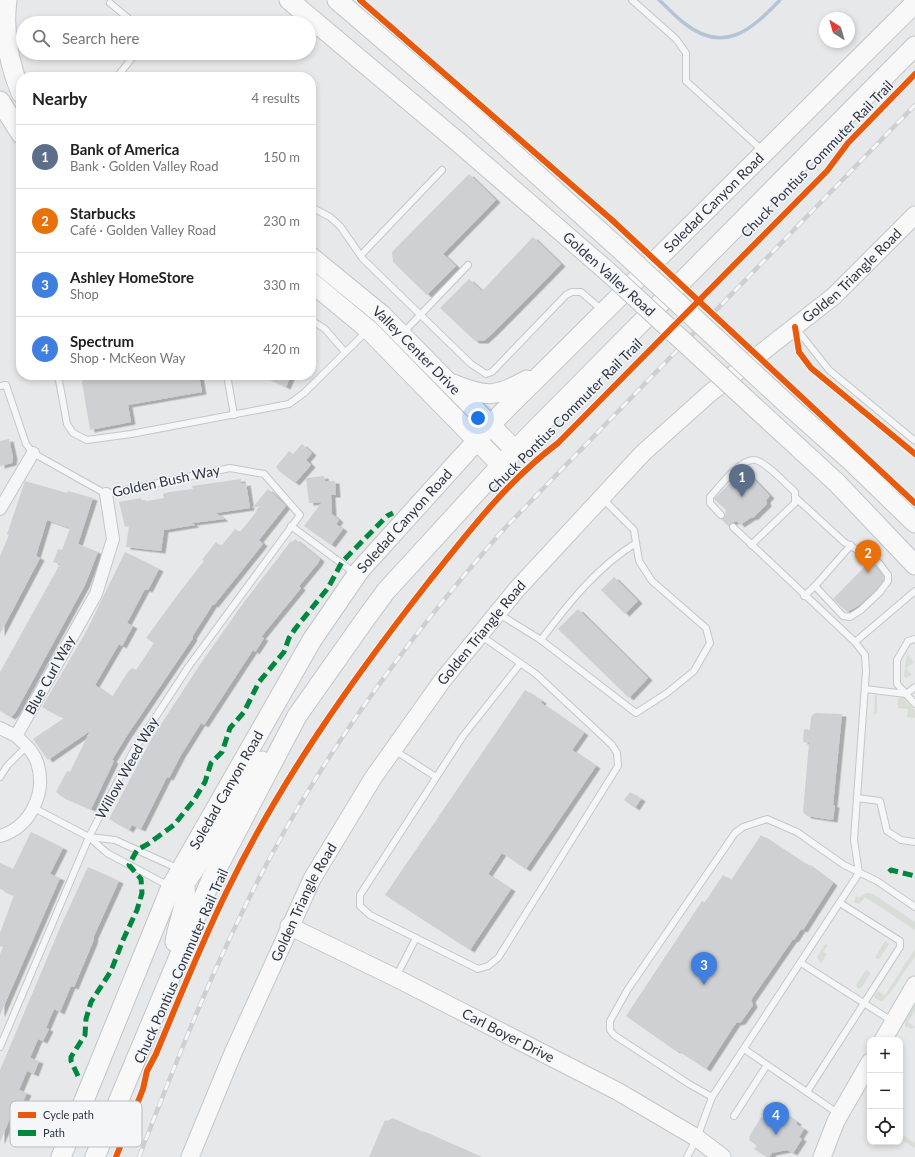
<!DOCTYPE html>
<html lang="en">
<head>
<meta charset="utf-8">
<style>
  :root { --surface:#fff; --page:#f6f6f6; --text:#222; --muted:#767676; --line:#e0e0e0; --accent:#2563eb }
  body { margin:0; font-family:Lato,sans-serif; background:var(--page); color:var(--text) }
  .controls { position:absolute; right:12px; bottom:12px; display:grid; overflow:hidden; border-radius:8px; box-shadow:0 2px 6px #0003 }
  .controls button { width:36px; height:36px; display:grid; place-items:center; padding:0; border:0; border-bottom:1px solid var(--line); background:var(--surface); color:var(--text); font:20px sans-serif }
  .compass { position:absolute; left:819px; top:12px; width:36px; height:36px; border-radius:50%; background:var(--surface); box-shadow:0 2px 6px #0003; rotate:323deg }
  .you { position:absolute; left:478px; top:418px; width:14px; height:14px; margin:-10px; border:3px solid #fff; border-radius:50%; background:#1a73e8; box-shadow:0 0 0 6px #1a73e833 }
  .badge { display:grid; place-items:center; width:26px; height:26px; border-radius:50%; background:var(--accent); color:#fff; font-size:13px; font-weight:700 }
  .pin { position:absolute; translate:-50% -33px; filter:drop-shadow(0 1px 2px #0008) }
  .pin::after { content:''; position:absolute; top:21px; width:14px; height:12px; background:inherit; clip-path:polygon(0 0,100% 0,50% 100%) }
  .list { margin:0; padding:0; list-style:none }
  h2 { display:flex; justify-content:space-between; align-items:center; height:52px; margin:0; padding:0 16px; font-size:17px }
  h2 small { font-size:13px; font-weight:400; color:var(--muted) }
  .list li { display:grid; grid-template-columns:26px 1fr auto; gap:12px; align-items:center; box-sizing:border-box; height:64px; padding:0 16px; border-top:1px solid var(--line) }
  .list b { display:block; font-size:15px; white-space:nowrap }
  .list p { margin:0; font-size:13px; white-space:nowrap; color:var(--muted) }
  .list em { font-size:13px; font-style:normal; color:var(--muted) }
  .icon { flex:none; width:22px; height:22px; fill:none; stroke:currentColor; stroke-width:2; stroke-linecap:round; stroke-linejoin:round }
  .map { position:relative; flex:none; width:915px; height:1157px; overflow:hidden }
  .search { position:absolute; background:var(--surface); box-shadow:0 2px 6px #0003; left:16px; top:16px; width:300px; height:44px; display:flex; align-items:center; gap:10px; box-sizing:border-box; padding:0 14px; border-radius:22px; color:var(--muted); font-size:15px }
  .panel { position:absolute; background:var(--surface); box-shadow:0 2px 6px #0003; left:16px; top:72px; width:300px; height:308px; border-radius:16px }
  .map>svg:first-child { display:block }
  .green { fill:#d6ded6 }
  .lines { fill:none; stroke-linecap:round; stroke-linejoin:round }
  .stream { stroke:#b4c4d5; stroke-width:3.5 }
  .building { fill:#ced0d3; filter:url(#shadow) }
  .lane-casing { stroke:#c4c6c8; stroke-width:8 }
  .street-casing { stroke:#c4c6c8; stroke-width:14 }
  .secondary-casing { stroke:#c4c6c8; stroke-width:19 }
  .primary-casing { stroke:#c2c5c8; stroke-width:21 }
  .lane { stroke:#f5f6f7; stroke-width:6 }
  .street { stroke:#f5f6f7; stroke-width:12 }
  .secondary { stroke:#f8f8f8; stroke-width:17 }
  .primary { stroke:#f8f8f8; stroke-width:19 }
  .rail-casing { stroke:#cecfd2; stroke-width:4.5 }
  .rail { stroke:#f4f6f9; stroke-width:3; stroke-dasharray:9; stroke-linecap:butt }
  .primary-bridge-casing { stroke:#c2c5c8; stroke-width:21; stroke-linecap:butt }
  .primary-bridge { stroke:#f8f8f8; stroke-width:19 }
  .quiet { stroke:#00873e; stroke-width:5; stroke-dasharray:10 5; stroke-linecap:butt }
  .cycleway-casing { stroke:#f4f6f9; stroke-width:8 }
  .cycleway { stroke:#e8590c; stroke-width:6 }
  .labels { text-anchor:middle; stroke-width:3; stroke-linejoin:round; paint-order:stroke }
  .street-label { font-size:14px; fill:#2b3445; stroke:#f4f6f9 }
  .key { fill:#f4f6f9; stroke:#b8bcc3; stroke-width:1 }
  .key-label { font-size:11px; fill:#2b3445 }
</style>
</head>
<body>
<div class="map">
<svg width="915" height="1157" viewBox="0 0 915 1157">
  <defs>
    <filter id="shadow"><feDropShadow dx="4.5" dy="2.5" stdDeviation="0" flood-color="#0004"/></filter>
  </defs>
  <rect width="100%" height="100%" fill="#e6e8ea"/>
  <g class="green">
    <path d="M907 654 914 662 906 668 912 675 906 678 904 676Z"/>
    <path d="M877 695V713L874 715 875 696Z"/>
    <path d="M902 697 915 711V718L907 717 908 709 898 708V698Z"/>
    <path d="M866 893 873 894 915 922V930L865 897 859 904 854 902 856 896 859 898Z"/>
    <path d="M885 941 889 944 879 959 875 958Z"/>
    <path d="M825 944 828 945 823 952 827 954 821 964 817 957Z"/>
    <path d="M915 949V956L890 993 882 1001 878 1000 874 997 877 991 885 995Z"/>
    <path d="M866 970 870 972V974L861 988 858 989 856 985Z"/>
    <path d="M915 1003V1011L908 1022 915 1027 911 1029 905 1026V1020Z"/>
    <path d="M900 1133 915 1143V1148L900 1139Z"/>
  </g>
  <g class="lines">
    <path class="stream" d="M659 0C667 7 675 16 684 23 724 55 751 30 780 0"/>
  </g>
  <g class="building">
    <path d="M469 174 496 200 443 254 456 266 427 295 393 262 392 252Z"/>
    <path d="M533 237 561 264 494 332 484 341H475L440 308 469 279 482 291Z"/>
    <path d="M87 375H199L202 392 128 405 131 422 90 430 82 382Z"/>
    <path d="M261 375H291L286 387Z"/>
    <path d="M9 439 13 457 12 463 0 466V441Z"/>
    <path d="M302 444 312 453 306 460 311 465 295 483 279 471 276 467 289 451 293 454Z"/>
    <path d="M744 469 770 496 766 500 767 504 753 518 752 517 740 525 737 521 731 523 729 527 721 519 725 517 726 510 714 499Z"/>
    <path d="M324 476 325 481H335L336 495H331L332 514 339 520 336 524 343 529 331 545 304 526 322 502 309 503 306 478Z"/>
    <path d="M241 479V484L246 483 250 508 216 513 224 519 192 523 195 525 164 530 161 551 126 547 129 526 125 527 119 502 141 498 142 502 164 498 163 494 169 492 193 489 192 486Z"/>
    <path d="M25 481 67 493 68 491 93 498 78 544 98 552 85 585 15 713 11 717 0 711V672L60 564 53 562 58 549 62 550 70 528 47 520 36 556 40 558 0 634V556L9 535 7 534Z"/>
    <path d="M268 489 286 506 259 540 263 544 214 605 213 604 192 637 193 638 126 737 112 760 114 761 91 809 61 796 56 792 67 771 70 772 90 731 48 760 33 739 64 718 42 707 87 630 125 552 159 569 148 590 145 589 127 623 133 626 122 646 119 644 95 685 112 697 128 672 132 668 136 670 154 643 146 638 179 593 204 561 202 560 216 542 221 546 235 529 240 532 261 506 252 508Z"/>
    <path d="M295 539 320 559 318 563 299 586 301 588 261 637 264 638 255 652 253 650 204 725 201 723 181 755 169 778 167 777 141 829 132 825 129 830 109 819 152 738 201 663 244 602 291 541 292 542Z"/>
    <path d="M869 562 876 567 884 576V580L877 589 858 606 847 612 833 599Z"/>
    <path d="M614 577 638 601 625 614 601 590Z"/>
    <path d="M578 609 648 678 629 698 558 629Z"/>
    <path d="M525 690 542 701 541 703 584 733 572 750 596 766 526 869 502 853 488 874 511 889 470 950 385 895Z"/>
    <path d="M815 713 842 714 833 805H835L833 820 807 816 803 812 809 743 803 742 804 729 810 730 811 717Z"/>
    <path d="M630 792 641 799 635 808 624 800Z"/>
    <path d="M31 832 63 848 50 874 60 878 0 1015V954L3 947 0 946V933L14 895 0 889V863L13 869Z"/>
    <path d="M761 835 805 864 806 863 833 883 803 930 801 929 794 940 793 939 751 1000 753 1005 741 1022 736 1023 706 1069 677 1050 676 1051 626 1016 702 901 705 902 723 875 731 880Z"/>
    <path d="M88 867 119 881 94 936 93 942 74 987 71 986 60 1012 54 1009 46 1028 49 1029 43 1041 38 1039 30 1058 39 1061 34 1074 27 1071 19 1090 27 1093 21 1106 16 1104 0 1142V1070L62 923Z"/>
    <path d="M784 1113 797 1122 796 1124 804 1129 799 1137 802 1139 793 1153 787 1150 772 1153 769 1157H767L754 1149 757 1146 749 1140 750 1138 749 1137 761 1117 775 1126Z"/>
    <path d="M393 1118 423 1132V1131L482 1157H369L385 1120 387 1121Z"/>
  </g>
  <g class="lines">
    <defs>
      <g id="lane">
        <path d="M632 0 676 39 686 53V81L763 151"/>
        <path d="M110 3 134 23"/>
        <path d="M117 77 136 53"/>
        <path d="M311 207 330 217 340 226 363 259 471 364 486 374 492 372 566 295 572 292H581L602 310"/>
        <path d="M361 255 442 170"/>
        <path d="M311 320 325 329 345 352"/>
        <path d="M795 327 829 370 915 441"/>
        <path d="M403 333 468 265"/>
        <path d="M58 375 67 424 73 433 87 440 131 434 289 404 304 393 367 331"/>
        <path d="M227 375 234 415"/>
        <path d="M0 386 6 385 26 444 33 453 106 494 230 468 264 474 300 515 189 666 134 750 89 837 0 1047"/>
        <path d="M796 498 844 542 879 563 888 575V581L880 592 861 610 850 617 843 616 815 586 804 596"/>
        <path d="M721 515 710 503V497C719 487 740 459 754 460 764 460 786 484 795 492V503L751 545"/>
        <path d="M291 526 356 574"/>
        <path d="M815 586 851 545"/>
        <path d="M499 614 541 640 636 713 667 693 694 671 710 643 706 628 652 581 639 561 634 530 603 499"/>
        <path d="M480 635 536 674 612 745 617 753 618 766 498 958 488 966 478 969 370 915 360 906V895L463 736 520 664"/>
        <path d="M915 639 908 641 897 660V684L915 704"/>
        <path d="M541 640C568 604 597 567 636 543"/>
        <path d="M855 642 915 591"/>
        <path d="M865 689 906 694 915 687"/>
        <path d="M394 750 436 777"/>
        <path d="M0 777 7 766 27 746"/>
        <path d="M857 798 880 801 887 831 901 840 915 842"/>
        <path d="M34 808 89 837 107 853 169 886"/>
        <path d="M89 837 115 840 179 869"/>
        <path d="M801 963 892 1021"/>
        <path d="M396 977 416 938"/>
        <path d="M744 1049 839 1114"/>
        <path d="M807 1092 900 947V941L840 903"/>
        <path d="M712 1097 859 873 854 840 866 671 865 655 855 642 733 527"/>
        <path d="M734 1116 767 1065"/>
        <path d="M687 1157 697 1138 712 1097 689 1084 614 1035 610 1030V1021L628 989 735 833 743 827 767 819 797 832 844 865 877 881 915 907"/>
      </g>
      <g id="street">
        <path d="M0 509 33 453"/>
        <path d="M0 728 16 736"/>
        <path d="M0 836C31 827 47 792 37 762 33 751 24 743 16 736L96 594 113 539 106 494"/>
      </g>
      <g id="secondary">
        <path id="s1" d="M289 926 396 978 617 1091 697 1138 722 1157"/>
        <path d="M883 1040 915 985"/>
        <path id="s2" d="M190 1157 233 1053 312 879 373 778 442 681 517 589 643 453 710 393 834 296 915 215"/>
        <path d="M822 1157 836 1121 870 1062"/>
      </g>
      <g id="primary">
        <path d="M7 0C3 31 9 64 21 93"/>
        <path d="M289 0 458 142 607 271"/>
        <path d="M337 0 471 115 624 253"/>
        <path d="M0 101 21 134"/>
        <path id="s3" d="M311 257 382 315 515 450"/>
        <path d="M311 282 369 330 501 465"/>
        <path d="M453 384C487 398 496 397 527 380"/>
        <path d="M788 405 852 462 915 523"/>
        <path d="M775 426 837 483 915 565"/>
        <path d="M187 880 203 857 262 761"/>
        <path d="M175 942C179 914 193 897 180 870"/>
        <path id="s4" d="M61 1157 171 887 312 640 360 570 500 415 915 3"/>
        <path d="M95 1157 211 880 297 716 364 621 386 591 515 450 915 46"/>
      </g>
    </defs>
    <use href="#lane" class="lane-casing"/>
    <use href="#street" class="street-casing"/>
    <use href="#secondary" class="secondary-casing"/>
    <use href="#primary" class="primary-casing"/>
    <use href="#lane" class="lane"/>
    <use href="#street" class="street"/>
    <use href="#secondary" class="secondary"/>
    <use href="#primary" class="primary"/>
    <defs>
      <path id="rail" d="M139 1157C182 1046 226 935 284 832 346 722 421 623 504 529L915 105"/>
    </defs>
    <use href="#rail" class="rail-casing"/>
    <use href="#rail" class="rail"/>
    <defs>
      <g id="primary-bridge">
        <path d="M624 253 788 405"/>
        <path d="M607 271 775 426"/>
      </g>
    </defs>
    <use href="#primary-bridge" class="primary-bridge-casing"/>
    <use href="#primary-bridge" class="primary-bridge"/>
    <g class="quiet">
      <path d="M889 872 891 870 915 876"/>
      <path d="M78 1076 71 1061V1057L85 1035 86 1019 91 1002 111 971 123 940 137 910 142 893 141 879 129 865 137 850 148 844 174 825 194 800 205 782 211 763 222 752 230 728 244 712 259 682 284 652 289 638 295 629 328 588 342 562 387 516 393 513"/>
    </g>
    <defs>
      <g id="cycleway">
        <path d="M360 0 612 220 915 503"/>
        <path d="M795 327 799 352 811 368 915 454"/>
        <path d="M116 1157 143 1089 147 1071 156 1054C179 999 201 944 227 891 280 781 352 680 427 584 466 535 507 481 558 443L827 171 848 143 915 74"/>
      </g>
    </defs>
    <use href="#cycleway" class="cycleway-casing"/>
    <use href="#cycleway" class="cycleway"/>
  </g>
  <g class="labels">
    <g class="street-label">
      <text transform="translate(817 159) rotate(-46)" y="5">Chuck Pontius Commuter Rail Trail</text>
      <text dy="5" stroke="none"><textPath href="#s4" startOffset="1171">Soledad Canyon Road</textPath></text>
      <text transform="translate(609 274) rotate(42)" y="5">Golden Valley Road</text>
      <text dy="5" stroke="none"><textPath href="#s2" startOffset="1119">Golden Triangle Road</textPath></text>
      <text dy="5" stroke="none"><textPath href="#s3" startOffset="141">Valley Center Drive</textPath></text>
      <text transform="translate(565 416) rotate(-45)" y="5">Chuck Pontius Commuter Rail Trail</text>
      <text transform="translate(166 481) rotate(-12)" y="5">Golden Bush Way</text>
      <text dy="5" stroke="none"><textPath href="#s4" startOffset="727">Soledad Canyon Road</textPath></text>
      <text dy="5" stroke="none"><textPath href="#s2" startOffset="603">Golden Triangle Road</textPath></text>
      <text transform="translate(50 675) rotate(-61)" y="5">Blue Curl Way</text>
      <text transform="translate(127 768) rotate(-61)" y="5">Willow Weed Way</text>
      <text dy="5" stroke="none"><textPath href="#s4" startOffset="403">Soledad Canyon Road</textPath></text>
      <text dy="5" stroke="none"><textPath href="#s2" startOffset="279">Golden Triangle Road</textPath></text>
      <text transform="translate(181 966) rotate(-66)" y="5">Chuck Pontius Commuter Rail Trail</text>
      <text dy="5" stroke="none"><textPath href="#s1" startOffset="245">Carl Boyer Drive</textPath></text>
    </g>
  </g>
  <rect x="10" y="1101" width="132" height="46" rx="6" class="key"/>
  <rect x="18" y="1112" width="18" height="6" fill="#e8590c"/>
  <rect x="18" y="1130" width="18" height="6" fill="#00873e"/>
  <g class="key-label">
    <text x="43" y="1119">Cycle path</text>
    <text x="43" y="1137">Path</text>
  </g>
</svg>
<div class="controls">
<button>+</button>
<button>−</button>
<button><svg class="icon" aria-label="locate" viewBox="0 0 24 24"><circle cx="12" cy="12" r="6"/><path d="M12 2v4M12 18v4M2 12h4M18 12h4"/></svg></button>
</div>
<svg class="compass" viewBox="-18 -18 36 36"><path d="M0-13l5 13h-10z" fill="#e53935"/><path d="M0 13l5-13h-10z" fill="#767676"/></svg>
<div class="you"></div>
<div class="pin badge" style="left:742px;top:497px;background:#5c6f8a">1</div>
<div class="pin badge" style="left:868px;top:573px;background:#e8710a">2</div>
<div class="pin badge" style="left:704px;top:985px;background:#3f7fe0">3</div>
<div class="pin badge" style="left:776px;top:1135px;background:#3f7fe0">4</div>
<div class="search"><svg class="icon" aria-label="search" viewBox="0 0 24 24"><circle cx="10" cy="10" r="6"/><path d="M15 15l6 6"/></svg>Search here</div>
<section class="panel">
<h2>Nearby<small>4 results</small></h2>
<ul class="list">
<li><span class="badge" style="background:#5c6f8a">1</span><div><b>Bank of America</b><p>Bank · Golden Valley Road</p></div><em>150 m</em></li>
<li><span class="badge" style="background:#e8710a">2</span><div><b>Starbucks</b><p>Café · Golden Valley Road</p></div><em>230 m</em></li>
<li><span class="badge" style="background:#3f7fe0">3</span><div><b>Ashley HomeStore</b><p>Shop</p></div><em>330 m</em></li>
<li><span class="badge" style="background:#3f7fe0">4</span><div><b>Spectrum</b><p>Shop · McKeon Way</p></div><em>420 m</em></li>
</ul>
</section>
</div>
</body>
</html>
